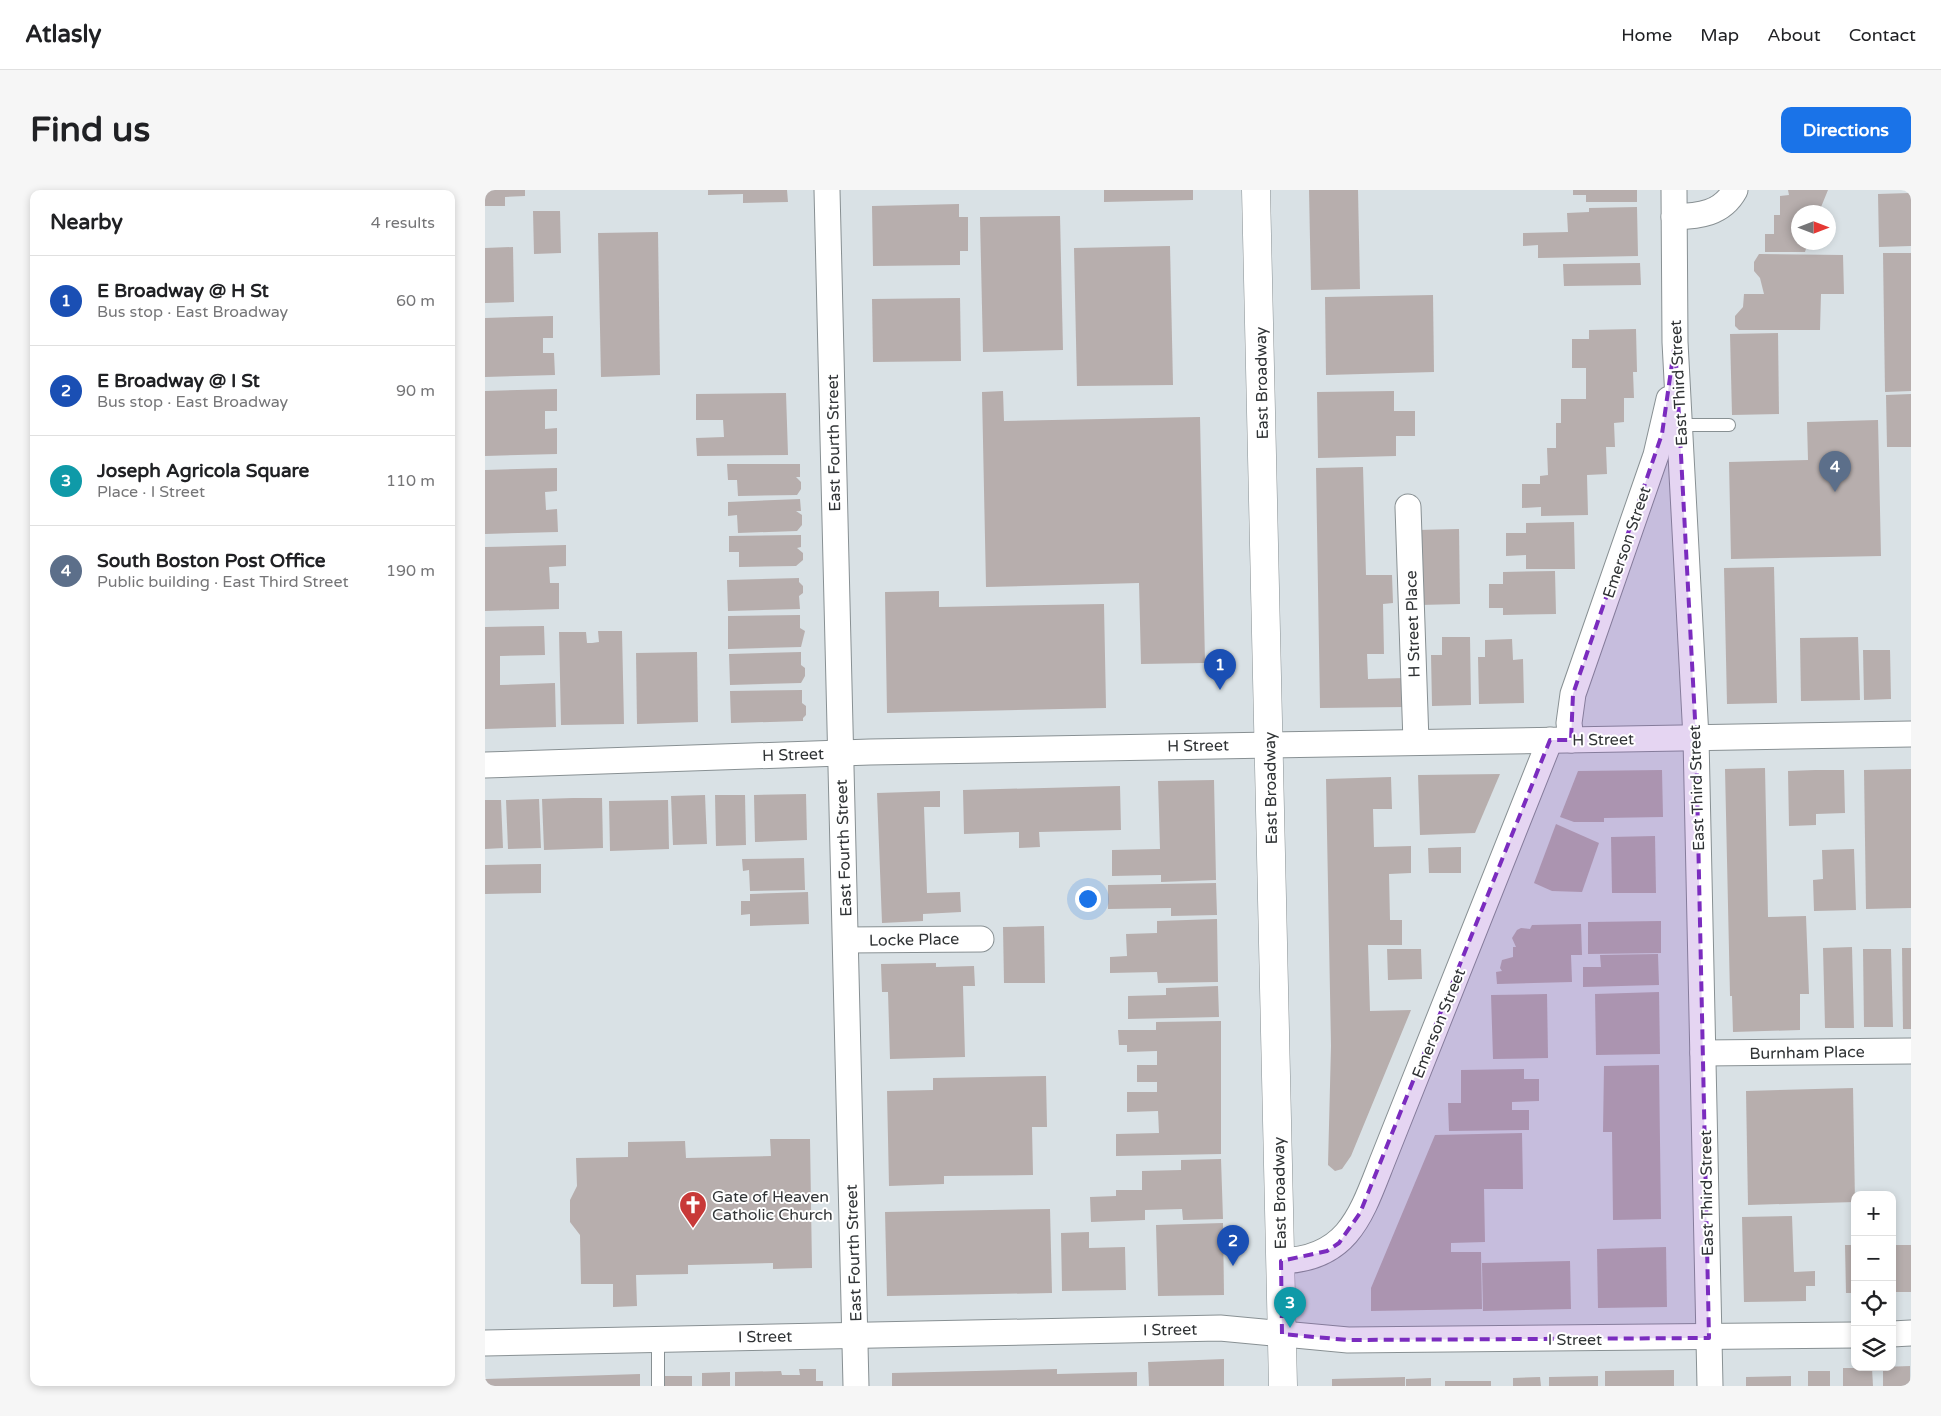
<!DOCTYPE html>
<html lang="en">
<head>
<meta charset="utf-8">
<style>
  :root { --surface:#fff; --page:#f6f6f6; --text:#202124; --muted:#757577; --line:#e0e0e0; --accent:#1a73e8 }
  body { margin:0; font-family:"Varela Round",sans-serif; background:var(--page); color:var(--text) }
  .controls { position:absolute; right:15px; bottom:15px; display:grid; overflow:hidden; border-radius:10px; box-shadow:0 2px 8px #0003 }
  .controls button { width:45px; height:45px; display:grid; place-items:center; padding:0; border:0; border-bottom:1px solid var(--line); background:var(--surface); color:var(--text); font:25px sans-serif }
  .compass { position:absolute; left:1306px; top:15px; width:45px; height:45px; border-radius:50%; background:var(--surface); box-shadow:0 2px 8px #0003; rotate:90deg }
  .you { position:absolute; left:602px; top:708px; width:18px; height:18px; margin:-12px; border:4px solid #fff; border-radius:50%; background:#1a73e8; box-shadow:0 0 0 8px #1a73e833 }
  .badge { display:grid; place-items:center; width:32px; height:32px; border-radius:50%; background:var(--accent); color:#fff; font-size:16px; font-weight:700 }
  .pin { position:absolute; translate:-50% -41px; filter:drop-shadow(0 1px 2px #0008) }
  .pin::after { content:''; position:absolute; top:26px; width:18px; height:15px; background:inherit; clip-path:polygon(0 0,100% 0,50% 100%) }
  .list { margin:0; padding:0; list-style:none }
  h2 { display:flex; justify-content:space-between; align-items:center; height:65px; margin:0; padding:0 20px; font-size:21px }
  h2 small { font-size:16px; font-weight:400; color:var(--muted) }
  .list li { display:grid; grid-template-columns:32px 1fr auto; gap:15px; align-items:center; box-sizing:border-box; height:90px; padding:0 20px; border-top:1px solid var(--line) }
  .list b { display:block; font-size:19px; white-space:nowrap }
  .list p { margin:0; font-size:16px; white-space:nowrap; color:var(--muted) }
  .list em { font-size:16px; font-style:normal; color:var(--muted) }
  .icon { flex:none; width:28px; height:28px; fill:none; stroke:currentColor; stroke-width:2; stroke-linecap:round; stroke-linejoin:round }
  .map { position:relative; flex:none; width:1426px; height:1196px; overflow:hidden; border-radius:10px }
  header { display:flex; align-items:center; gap:30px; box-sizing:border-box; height:70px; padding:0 25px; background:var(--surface); border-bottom:1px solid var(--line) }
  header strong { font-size:24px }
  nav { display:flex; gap:28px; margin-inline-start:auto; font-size:18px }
  .intro { display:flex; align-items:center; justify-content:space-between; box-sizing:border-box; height:120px; padding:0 30px }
  h1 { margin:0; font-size:35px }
  .button { padding:12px 22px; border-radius:10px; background:var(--accent); color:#fff; font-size:18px; font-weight:700 }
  main { display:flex; gap:30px; padding:0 30px }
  aside { flex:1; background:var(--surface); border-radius:10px; box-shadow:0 2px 8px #0003 }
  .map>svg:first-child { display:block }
  .building { fill:#b7aead }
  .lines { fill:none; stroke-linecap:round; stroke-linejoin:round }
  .lane-casing { stroke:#889093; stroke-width:14 }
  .street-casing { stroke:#889093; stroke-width:27 }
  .secondary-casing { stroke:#889093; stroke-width:29 }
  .lane { stroke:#fff; stroke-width:12 }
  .street { stroke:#fff; stroke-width:25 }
  .secondary { stroke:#fff; stroke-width:28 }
  .marked { fill:#7b2cbf; fill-opacity:0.2; stroke:#7b2cbf; stroke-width:4; stroke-dasharray:10 6; stroke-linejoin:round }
  .labels { text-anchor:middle; stroke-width:4; stroke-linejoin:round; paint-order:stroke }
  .street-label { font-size:16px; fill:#303335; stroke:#fff }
  .poi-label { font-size:16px; fill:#303335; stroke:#fff; text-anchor:start }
</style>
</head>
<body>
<header>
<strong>Atlasly</strong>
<nav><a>Home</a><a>Map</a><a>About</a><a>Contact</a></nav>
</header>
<div class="intro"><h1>Find us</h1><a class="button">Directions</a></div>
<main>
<aside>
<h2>Nearby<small>4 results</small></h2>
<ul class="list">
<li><span class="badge" style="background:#1a4fb4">1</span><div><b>E Broadway @ H St</b><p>Bus stop · East Broadway</p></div><em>60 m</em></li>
<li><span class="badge" style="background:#1a4fb4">2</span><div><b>E Broadway @ I St</b><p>Bus stop · East Broadway</p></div><em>90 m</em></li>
<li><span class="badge" style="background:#0f9aa8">3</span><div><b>Joseph Agricola Square</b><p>Place · I Street</p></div><em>110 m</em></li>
<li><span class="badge" style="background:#5c6f8a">4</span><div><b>South Boston Post Office</b><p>Public building · East Third Street</p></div><em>190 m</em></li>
</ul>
</aside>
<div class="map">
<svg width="1426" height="1196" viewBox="0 0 1426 1196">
  <rect width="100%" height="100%" fill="#d9e1e5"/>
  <g class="building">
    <path d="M0 0H40V6L20 7V16H0Z"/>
    <path d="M223 0H302L303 12 258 13V4L223 5Z"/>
    <path d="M619 0H708V10L619 12Z"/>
    <path d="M824 0H873L875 99 826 100Z"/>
    <path d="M1088 0H1152V12H1101V5H1088Z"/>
    <path d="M1303 0H1343L1334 22H1314V52H1323L1320 62H1280V44H1289V25H1295V6L1304 5Z"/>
    <path d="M1424 0H1426V56L1394 57 1393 4 1424 3Z"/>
    <path d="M474 14V27H483V61H475V75L388 76 387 16Z"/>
    <path d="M1152 17 1153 66 1053 68V55L1038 56V43L1083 42 1082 23 1104 22V18Z"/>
    <path d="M48 21H75L76 63 49 64Z"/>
    <path d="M575 26 578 160 498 162 495 27Z"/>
    <path d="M173 42 175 185 116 187 113 43Z"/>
    <path d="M685 56 688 195 592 196 589 58Z"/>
    <path d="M28 57 29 112 0 113V58Z"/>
    <path d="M1398 63H1426V201L1400 202Z"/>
    <path d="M1274 64 1358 65 1359 104H1336L1335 140H1254L1250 136V126L1258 117 1259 104H1279L1275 88 1269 81V72Z"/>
    <path d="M1155 73 1156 95 1079 96 1078 74Z"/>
    <path d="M948 105 949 182 841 185 840 107Z"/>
    <path d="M475 108 476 171 388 172 387 109Z"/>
    <path d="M68 126V148H58V163H69L70 185 0 187V128Z"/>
    <path d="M1151 139 1152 182H1148L1149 208H1139V232L1129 233 1130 257H1121L1122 284 1102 285 1103 325 1056 326V317L1037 318V294H1055V286L1063 285 1062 258H1071V233H1076V209H1101V178H1087V149H1104V140Z"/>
    <path d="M1293 143 1294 224 1247 225 1245 144Z"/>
    <path d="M72 199V221H60V239L72 238V264L0 266V201Z"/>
    <path d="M518 201 519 231 715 227 720 473 656 474 654 393 501 397 497 202Z"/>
    <path d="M909 201V221H930V246H911V266L833 268 832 202Z"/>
    <path d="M301 203 303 265 212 266 211 248 239 247 238 230H211V204Z"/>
    <path d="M1426 204V257H1402L1401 205Z"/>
    <path d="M1393 230 1396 366 1246 369 1244 272 1323 270 1322 232Z"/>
    <path d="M242 274H315V287H311L316 292V299L312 305 253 306 252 290H243Z"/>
    <path d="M878 277 881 385H907L908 413 898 414 899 464H882L883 489 920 488V517L835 518 831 278Z"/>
    <path d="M72 278V301L60 302 61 320 72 319 73 342 0 344V280Z"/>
    <path d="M315 309 316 321H311L317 325V335L312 341 253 343 252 325 243 326V312Z"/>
    <path d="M1089 332 1090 379H1041V365L1021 366V343H1041V333Z"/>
    <path d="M974 339 975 414 935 415 933 340Z"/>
    <path d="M316 345V357L312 358 318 363V370L311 376 254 377V362H244V346Z"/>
    <path d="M81 355V376L64 377 65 393H74V419L0 421V357Z"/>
    <path d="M1289 377 1292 513 1242 514 1239 378Z"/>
    <path d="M1070 381 1071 424 1018 425V418H1004V394H1018V382Z"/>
    <path d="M314 388V392L318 396V403L314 406 315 419 243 421 242 390Z"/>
    <path d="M454 401V417L619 414 621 518 402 523 400 402Z"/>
    <path d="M315 425V438L320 441 316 457 243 459V426Z"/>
    <path d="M59 436 60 465 15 466V495L70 493 71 537 0 539V437Z"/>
    <path d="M113 441H137L139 534 76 535 74 442H101L102 453H107L114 452Z"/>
    <path d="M957 447H985L986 515 947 516 946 465H957Z"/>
    <path d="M1373 447 1375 510 1316 511 1315 448Z"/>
    <path d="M1027 449 1028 470 1038 469 1039 513 994 514 993 467H1000V450Z"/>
    <path d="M1378 460H1405L1406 509 1379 510Z"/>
    <path d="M212 462 213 532 152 534 151 463Z"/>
    <path d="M316 462V475L320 478V486L316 493 245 495 244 464Z"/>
    <path d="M317 500V513L321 516V525L318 528V531L246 533 245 501Z"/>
    <path d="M1280 578 1283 727 1321 726 1324 804H1315V840L1248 842 1247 806H1245L1240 579Z"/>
    <path d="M1426 579V718L1381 719 1379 580Z"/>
    <path d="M1177 580 1178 627 1119 628V632H1089L1075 627 1093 581Z"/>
    <path d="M1330 580H1359L1360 623 1331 624V635L1304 636 1303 581Z"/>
    <path d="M1015 584 990 643 935 645 933 585Z"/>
    <path d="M906 587 907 619H888L889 657 926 656V683L904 684 905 730H917V755H883L885 821 926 820 866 966 857 979 850 981 843 975 846 856 841 589Z"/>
    <path d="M729 590 731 690 676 692V685L627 686V660L675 659 673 591Z"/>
    <path d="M635 596 636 640 554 642 555 657 534 658V642L479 644 478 600Z"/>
    <path d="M455 601V617H439L442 703 475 702 476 722 438 724V731L397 733 392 603Z"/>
    <path d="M321 604 322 650 270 652 269 605Z"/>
    <path d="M220 605 222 654 188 655 186 606Z"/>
    <path d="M230 605H260L261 655 231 656Z"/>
    <path d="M88 608H117L118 658 59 660 57 609Z"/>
    <path d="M54 609 56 658 23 659 21 610Z"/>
    <path d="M0 610H16L18 658 0 659Z"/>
    <path d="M183 610 184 659 125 661 124 611Z"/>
    <path d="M1071 634 1114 653 1097 702 1067 701 1049 693Z"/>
    <path d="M1170 646 1171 703H1127L1126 647Z"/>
    <path d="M976 657V683H944L943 658Z"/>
    <path d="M1369 659 1371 720 1329 721 1328 690 1338 689 1337 660Z"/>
    <path d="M319 668 320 700 265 701 264 680 258 681 257 669Z"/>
    <path d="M56 674V703L0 704V675Z"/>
    <path d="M731 693 732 725 686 726V718L623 719V695Z"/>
    <path d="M323 702 324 734 265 736V724L256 725V711H265V704Z"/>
    <path d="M732 729 733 792 673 793 672 782 625 783V767L642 766 641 744 672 743V731Z"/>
    <path d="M1176 731V763L1103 764V732Z"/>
    <path d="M1096 734 1097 765H1086L1087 792 1012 794 1011 782 1017 781 1015 778 1017 770 1028 767V757H1031L1027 748 1032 740 1036 738 1045 739 1047 735Z"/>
    <path d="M559 736 560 793H519L518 737Z"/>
    <path d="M1367 757 1369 838H1340L1338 758Z"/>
    <path d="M1417 758H1426V839H1418Z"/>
    <path d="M902 759H936L937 789 903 790Z"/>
    <path d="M1378 759H1406L1408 837H1379Z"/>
    <path d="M1173 764 1174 795 1098 797V777H1116L1115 765Z"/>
    <path d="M451 773V777L489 776 490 796H478L480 867 405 869 403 802H397L396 774Z"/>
    <path d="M733 796 734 827 643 829V806L681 805V798Z"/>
    <path d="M1174 802 1175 864 1111 865 1110 804Z"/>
    <path d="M1062 804 1063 868 1008 869 1006 805Z"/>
    <path d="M736 831V964L631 966V944L674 943 673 921 642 922V902H672V892H652V875H672V861L642 862V855H634L633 840H671V832Z"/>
    <path d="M1174 875 1176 1029 1128 1030 1127 942H1118L1119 876Z"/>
    <path d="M1039 879V889H1054V911L1027 912V920H1044V940L964 941 963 913H976V880Z"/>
    <path d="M561 886 562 937H547L548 985 459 986V994L404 996 402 901 448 900V888Z"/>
    <path d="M1368 898 1370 1012 1263 1015 1261 901Z"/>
    <path d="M1037 943 1038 999H999L1000 1052 966 1053V1062H996L997 1119 886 1121V1098L950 945Z"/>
    <path d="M285 949H325L327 1078 288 1079V1073L203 1075V1084L151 1085 152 1116 128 1117V1094H96L95 1045 85 1032V1010L92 996 91 968 143 967V952L200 951 201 968 286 966Z"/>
    <path d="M736 969 738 1029 698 1030 697 1019 660 1020V1030L606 1032 605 1007 631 1006V1000H657V981L696 980V970Z"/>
    <path d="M565 1019 567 1103 402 1106 400 1022Z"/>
    <path d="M1307 1026 1309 1082 1330 1081V1096H1321V1111L1259 1112 1257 1027Z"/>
    <path d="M738 1033 739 1105 673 1106 671 1035Z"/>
    <path d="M604 1042V1058L640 1057 641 1100 577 1101 576 1043Z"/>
    <path d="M1360 1055H1370V1103H1361Z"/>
    <rect x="1407" y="1055" width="19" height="47"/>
    <path d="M1181 1057 1182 1117 1113 1118 1112 1059Z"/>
    <path d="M1085 1071 1086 1119 998 1121 997 1073Z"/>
    <path d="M739 1169V1196H664L663 1172Z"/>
    <path d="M1425 1176V1196H1398V1177Z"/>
    <path d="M1358 1178H1387L1388 1196H1358Z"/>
    <path d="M314 1179H331V1191H338V1196H250V1182L296 1181 297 1185H315Z"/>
    <path d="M572 1179V1184L652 1182V1196H407V1183Z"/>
    <path d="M1189 1180V1196H1120V1181Z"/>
    <rect x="1323" y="1181" width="22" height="15"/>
    <path d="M245 1182V1196H217V1183Z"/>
    <path d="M155 1184V1196H0V1189Z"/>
    <rect x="179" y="1186" width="28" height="10"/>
    <path d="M1113 1186V1196H1064V1187Z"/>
    <path d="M1306 1186V1196H1261V1187Z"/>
    <path d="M920 1187V1196H847V1189Z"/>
    <path d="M1055 1187 1056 1196H1028V1188Z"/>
    <path d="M946 1188V1196H921V1189Z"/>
    <rect x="960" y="1191" width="46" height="5"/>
  </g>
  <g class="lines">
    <defs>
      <g id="lane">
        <path d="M1195 235H1244"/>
        <path d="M173 1149V1196"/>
      </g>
      <g id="street">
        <path d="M342 0 371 1196"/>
        <path d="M1189 0 1190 152 1211 548 1225 1196"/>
        <path d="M1189 27C1214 26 1237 24 1250 0"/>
        <path d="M923 317 931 552"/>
        <path d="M1086 550 1084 533 1088 504 1171 265 1184 209"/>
        <path d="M0 575 385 562 1426 544"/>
        <path d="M361 750 496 749"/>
        <path d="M1218 863 1426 861"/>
        <path d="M796 1071C865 1069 877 1022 899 967L1065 550"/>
        <path d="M1407 1144 1426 1143"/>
        <path d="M0 1153 735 1138 863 1150 1370 1145"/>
      </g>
      <path id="secondary" d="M771 0 798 1196"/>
    </defs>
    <use href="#lane" class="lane-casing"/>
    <use href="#street" class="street-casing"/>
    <use href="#secondary" class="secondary-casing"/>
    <use href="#lane" class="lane"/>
    <use href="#street" class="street"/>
    <use href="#secondary" class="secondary"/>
  </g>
  <path class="marked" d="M1190 152 1211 548 1224 1148 863 1150 797 1144 796 1071 842 1061 854 1053 875 1023 1065 550H1086L1088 504 1177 244Z"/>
  <defs>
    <symbol id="church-pin" viewBox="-11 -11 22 30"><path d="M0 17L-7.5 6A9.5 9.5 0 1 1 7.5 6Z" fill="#c83938" stroke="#fff"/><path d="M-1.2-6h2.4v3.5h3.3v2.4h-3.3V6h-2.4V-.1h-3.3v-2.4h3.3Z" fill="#fff"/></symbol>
  </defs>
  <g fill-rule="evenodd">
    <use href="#church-pin" x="192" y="999" width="32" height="43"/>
  </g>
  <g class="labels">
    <g class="street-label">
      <text transform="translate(776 193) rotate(-91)" y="6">East Broadway</text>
      <text transform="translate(1193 193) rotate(-93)" y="6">East Third Street</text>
      <text transform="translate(348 253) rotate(-91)" y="6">East Fourth Street</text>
      <text transform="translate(1141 352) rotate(-71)" y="6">Emerson Street</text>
      <text transform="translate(927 434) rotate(-92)" y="6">H Street Place</text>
      <text transform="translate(1118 549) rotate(-1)" y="6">H Street</text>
      <text transform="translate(713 555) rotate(-1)" y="6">H Street</text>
      <text transform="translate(308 564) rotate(-2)" y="6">H Street</text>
      <text transform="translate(785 598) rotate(-91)" y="6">East Broadway</text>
      <text transform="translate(1211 598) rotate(-92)" y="6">East Third Street</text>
      <text transform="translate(358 658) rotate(-92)" y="6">East Fourth Street</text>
      <text transform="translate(429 749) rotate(-1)" y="6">Locke Place</text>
      <text transform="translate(953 833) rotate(-68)" y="6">Emerson Street</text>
      <text transform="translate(1322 862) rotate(-1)" y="6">Burnham Place</text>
      <text transform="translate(794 1003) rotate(-91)" y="6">East Broadway</text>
      <text transform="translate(1221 1003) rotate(-91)" y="6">East Third Street</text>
      <text transform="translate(368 1063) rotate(-92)" y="6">East Fourth Street</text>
      <text transform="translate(685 1139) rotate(-1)" y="6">I Street</text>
      <text transform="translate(280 1146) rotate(-1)" y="6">I Street</text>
      <text x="1090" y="1155">I Street</text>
    </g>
    <g class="poi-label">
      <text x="227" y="1012">Gate of Heaven<tspan x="227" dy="18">Catholic Church</tspan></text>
    </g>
  </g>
</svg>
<div class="controls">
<button>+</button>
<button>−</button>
<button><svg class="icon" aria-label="locate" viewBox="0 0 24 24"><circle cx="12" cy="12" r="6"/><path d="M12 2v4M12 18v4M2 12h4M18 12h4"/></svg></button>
<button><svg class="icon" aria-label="layers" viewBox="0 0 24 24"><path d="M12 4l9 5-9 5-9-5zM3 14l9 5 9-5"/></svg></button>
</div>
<svg class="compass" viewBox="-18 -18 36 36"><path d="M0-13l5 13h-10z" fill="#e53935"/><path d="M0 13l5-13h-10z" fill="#757577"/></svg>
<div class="you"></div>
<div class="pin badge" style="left:735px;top:500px;background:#1a4fb4">1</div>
<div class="pin badge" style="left:748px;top:1076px;background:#1a4fb4">2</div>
<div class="pin badge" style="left:805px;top:1138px;background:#0f9aa8">3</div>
<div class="pin badge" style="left:1350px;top:302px;background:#5c6f8a">4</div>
</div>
</main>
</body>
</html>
